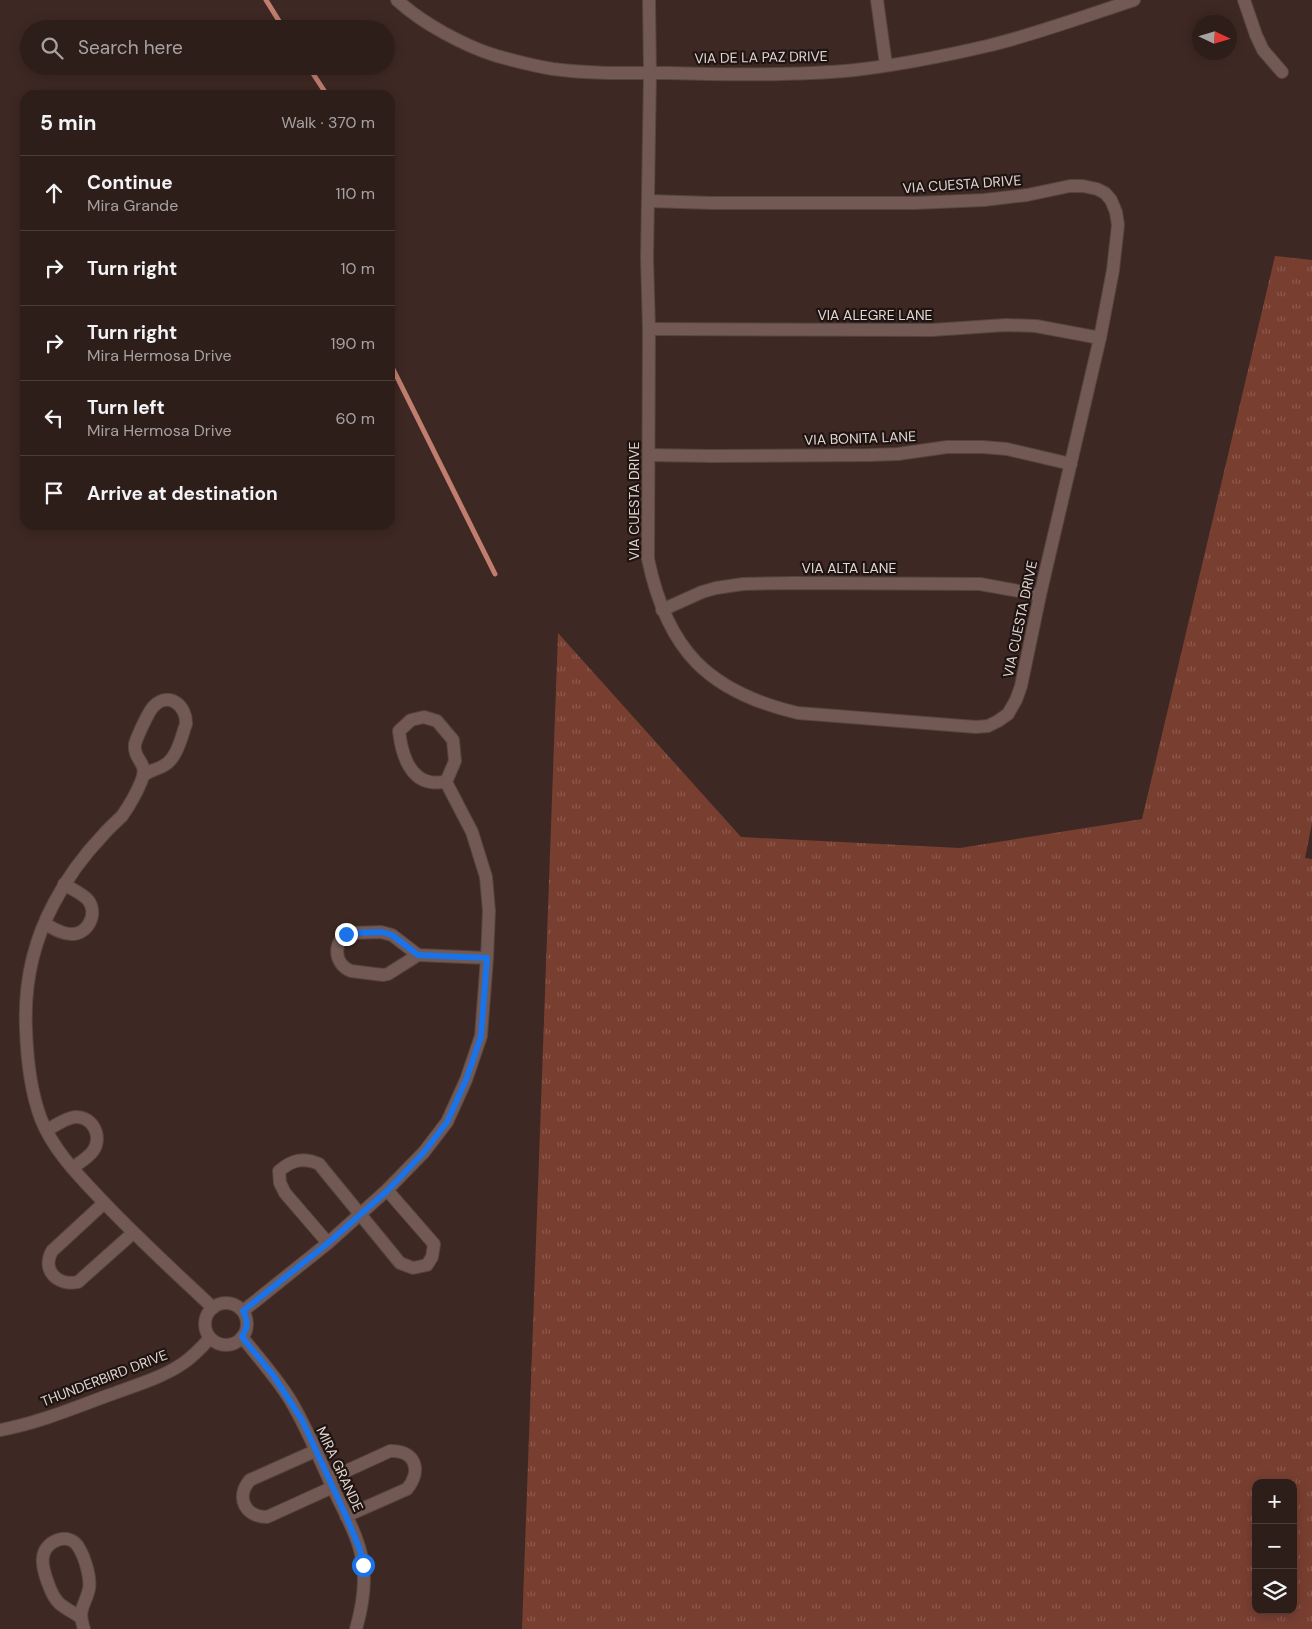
<!DOCTYPE html>
<html lang="en">
<head>
<meta charset="utf-8">
<style>
  :root { --surface:#2e1e1a; --page:#3a2b27; --text:#f1f3f6; --muted:#a7a2a2; --line:#493c39 }
  body { margin:0; font-family:"DM Sans",sans-serif; background:var(--page); color:var(--text) }
  .controls { position:absolute; right:15px; bottom:15px; display:grid; overflow:hidden; border-radius:10px; box-shadow:0 2px 12px #0003 }
  .controls button { width:45px; height:45px; display:grid; place-items:center; padding:0; border:0; border-bottom:1px solid var(--line); background:var(--surface); color:var(--text); font:25px sans-serif }
  .compass { position:absolute; left:1192px; top:15px; width:45px; height:45px; border-radius:50%; background:var(--surface); box-shadow:0 2px 12px #0003; rotate:94deg }
  .stop { position:absolute; width:15px; height:15px; margin:-11px; border:4px solid #1a73e8; border-radius:50%; background:#fff }
  .stop.end { background:#1a73e8; border-color:#fff; box-shadow:0 1px 5px #0008 }
  .list { margin:0; padding:0; list-style:none }
  h2 { display:flex; justify-content:space-between; align-items:center; height:65px; margin:0; padding:0 20px; font-size:21px }
  h2 small { font-size:16px; font-weight:400; color:var(--muted) }
  .list li { display:grid; grid-template-columns:32px 1fr auto; gap:15px; align-items:center; box-sizing:border-box; height:75px; padding:0 20px; border-top:1px solid var(--line) }
  .list b { display:block; font-size:19px; white-space:nowrap }
  .list p { margin:0; font-size:16px; white-space:nowrap; color:var(--muted) }
  .list em { font-size:16px; font-style:normal; color:var(--muted) }
  .icon { flex:none; width:28px; height:28px; fill:none; stroke:currentColor; stroke-width:2; stroke-linecap:round; stroke-linejoin:round }
  .map { position:relative; flex:none; width:1312px; height:1629px; overflow:hidden }
  .search { position:absolute; background:var(--surface); box-shadow:0 2px 12px #0003; left:20px; top:20px; width:375px; height:55px; display:flex; align-items:center; gap:12px; box-sizing:border-box; padding:0 18px; border-radius:28px; color:var(--muted); font-size:19px }
  .panel { position:absolute; background:var(--surface); box-shadow:0 2px 12px #0003; left:20px; top:90px; width:375px; height:440px; border-radius:15px }
  .map>svg:first-child { display:block }
  .grass { fill:url(#grass-tufts); fill-rule:evenodd }
  .lines { fill:none; stroke-linecap:round; stroke-linejoin:round }
  .stream { stroke:#c17e6f; stroke-width:5 }
  .minor-casing { stroke:#56443f; stroke-width:14 }
  .minor { stroke:#725953; stroke-width:12 }
  .route { stroke:#1a73e8; stroke-width:6 }
  .labels { text-anchor:middle; stroke-width:4.5; stroke-linejoin:round; paint-order:stroke }
  .street-label { font-size:14px; fill:#e4d6d2; stroke:#1e1411 }
</style>
</head>
<body>
<div class="map">
<svg width="1312" height="1629" viewBox="0 0 1312 1629">
  <defs>
    <pattern id="grass-tufts" width="24" height="20" patternUnits="userSpaceOnUse" patternTransform="scale(1.25)"><rect width="24" height="20" fill="#783f31"/><path d="M3 7l-1-3M5 7V3M7 7l1-3M15 17l-1-3M17 17v-4M19 17l1-3" fill="none" stroke="#8b5a4e"/></pattern>
  </defs>
  <rect width="100%" height="100%" fill="#3e2823"/>
  <path class="grass" d="M1275 256 1312 260V823L1305 858 1312 859V1629H522L558 633 741 837 960 848 1142 819ZM1256 1483H1293V1610H1256Z"/>
  <g class="lines">
    <g class="stream">
      <path d="M266 0 284 29"/>
      <path d="M308 66 327 95"/>
      <path d="M390 363 495 574"/>
    </g>
    <defs>
      <g id="minor">
        <path d="M397 0C422 23 464 46 497 56 515 61 534 66 553 69 591 74 630 73 668 73 730 75 793 76 855 70 899 65 944 56 987 46 1037 34 1085 16 1134 0"/>
        <path d="M877 0 886 65"/>
        <path d="M1244 0 1256 35 1263 50 1282 72"/>
        <path d="M649 201 712 203H915L984 200 1027 195 1070 186H1083L1097 189 1105 193 1111 200 1116 212 1118 225 1113 270 1100 338 1040 595 1021 686 1016 700 1008 714 998 721 988 726 976 727 798 713C708 692 667 650 648 559L649 329 647 258 650 73 649 0"/>
        <path d="M649 329 932 330 1006 325 1036 326 1100 338"/>
        <path d="M649 455 711 456 869 455 898 454 947 447H983L1007 449 1071 464"/>
        <path d="M662 610 702 592 716 588 743 584 793 583 980 584 1040 595"/>
        <path d="M424 717 437 721 453 740 455 761 446 782C441 782 435 783 430 782 408 778 401 750 399 731L411 720Z"/>
        <path d="M144 775C150 770 156 770 163 766 177 759 181 738 186 724 187 706 169 691 154 706 149 710 137 737 135 744 133 762 150 761 141 782 136 794 129 806 122 816 116 822 109 828 103 835 84 855 67 878 54 903 33 942 24 985 26 1029 27 1059 30 1090 41 1119 52 1147 74 1171 95 1193 132 1233 173 1270 213 1308"/>
        <path d="M45 924C53 928 61 934 71 934 87 935 99 914 88 900 82 893 71 889 64 884"/>
        <path d="M381 932 392 935 418 955 388 974 383 975 351 971C333 964 332 939 351 933Z"/>
        <path d="M418 955 487 958"/>
        <path d="M47 1130C55 1126 65 1118 75 1117 93 1116 103 1137 93 1151 88 1158 79 1163 72 1168"/>
        <path d="M104 1203 52 1251C41 1271 58 1286 78 1282L133 1233"/>
        <path d="M328 1243 285 1193 280 1183 279 1171C292 1160 303 1157 319 1164L400 1263 413 1268 427 1265 432 1257 434 1244 387 1190"/>
        <circle cx="226" cy="1324" r="21"/>
        <path d="M243 1311 328 1243 387 1190 424 1152 447 1122 466 1080 481 1036 487 958 489 911 486 877 472 832 446 782"/>
        <path d="M242 1337C258 1357 275 1376 289 1398 307 1427 319 1459 334 1490 345 1514 360 1539 363 1565 366 1587 362 1608 356 1629"/>
        <path d="M0 1430C39 1423 76 1407 112 1394 136 1385 161 1378 182 1364 193 1357 202 1347 210 1338"/>
        <path d="M315 1451 250 1480C235 1497 245 1517 267 1517L333 1487"/>
        <path d="M329 1479 390 1451C416 1450 422 1471 407 1489L346 1516"/>
        <path d="M81 1618C74 1612 65 1609 59 1603 51 1596 41 1567 43 1557 45 1540 70 1531 79 1548 85 1558 91 1578 89 1589 85 1607 77 1608 84 1629"/>
      </g>
    </defs>
    <use href="#minor" class="minor-casing"/>
    <use href="#minor" class="minor"/>
  </g>
  <g class="lines">
    <path class="route" d="M346 934 351 933 382 932 392 935 418 955 487 958 481 1036 466 1080 447 1122 424 1152 388 1190 328 1243 243 1311C248 1320 248 1327 242 1337L273 1375 302 1420 346 1516 360 1550 363 1565"/>
  </g>
  <g class="labels">
    <g class="street-label">
      <text transform="translate(761 57) rotate(-1)" y="5">VIA DE LA PAZ DRIVE</text>
      <text transform="translate(962 184) rotate(-4)" y="5">VIA CUESTA DRIVE</text>
      <text x="875" y="320">VIA ALEGRE LANE</text>
      <text transform="translate(860 438) rotate(-2)" y="5">VIA BONITA LANE</text>
      <text transform="translate(634 501) rotate(-90)" y="5">VIA CUESTA DRIVE</text>
      <text x="849" y="573">VIA ALTA LANE</text>
      <text transform="translate(1020 619) rotate(-78)" y="5">VIA CUESTA DRIVE</text>
      <text transform="translate(104 1378) rotate(-21)" y="5">THUNDERBIRD DRIVE</text>
      <text transform="translate(340 1469) rotate(65)" y="5">MIRA GRANDE</text>
    </g>
  </g>
</svg>
<div class="controls">
<button>+</button>
<button>−</button>
<button><svg class="icon" aria-label="layers" viewBox="0 0 24 24"><path d="M12 4l9 5-9 5-9-5zM3 14l9 5 9-5"/></svg></button>
</div>
<svg class="compass" viewBox="-18 -18 36 36"><path d="M0-13l5 13h-10z" fill="#e53935"/><path d="M0 13l5-13h-10z" fill="#a7a2a2"/></svg>
<div class="stop" style="left:363px;top:1565px"></div>
<div class="stop end" style="left:346px;top:934px"></div>
<div class="search"><svg class="icon" aria-label="search" viewBox="0 0 24 24"><circle cx="10" cy="10" r="6"/><path d="M15 15l6 6"/></svg>Search here</div>
<section class="panel">
<h2>5 min<small>Walk · 370 m</small></h2>
<ul class="list">
<li><svg class="icon" aria-label="ahead" viewBox="0 0 24 24"><path d="M12 20V5M6 11l6-6 6 6"/></svg><div><b>Continue</b><p>Mira Grande</p></div><em>110 m</em></li>
<li><svg class="icon" aria-label="right" viewBox="0 0 24 24"><path d="M7 20v-9h11M14 6l5 5-5 5"/></svg><div><b>Turn right</b></div><em>10 m</em></li>
<li><svg class="icon" aria-label="right" viewBox="0 0 24 24"><path d="M7 20v-9h11M14 6l5 5-5 5"/></svg><div><b>Turn right</b><p>Mira Hermosa Drive</p></div><em>190 m</em></li>
<li><svg class="icon" aria-label="left" viewBox="0 0 24 24"><path d="M17 20v-9H6M10 6l-5 5 5 5"/></svg><div><b>Turn left</b><p>Mira Hermosa Drive</p></div><em>60 m</em></li>
<li><svg class="icon" aria-label="arrive" viewBox="0 0 24 24"><path d="M6 21V4h12l-3 4 3 4H6"/></svg><div><b>Arrive at destination</b></div></li>
</ul>
</section>
</div>
</body>
</html>
